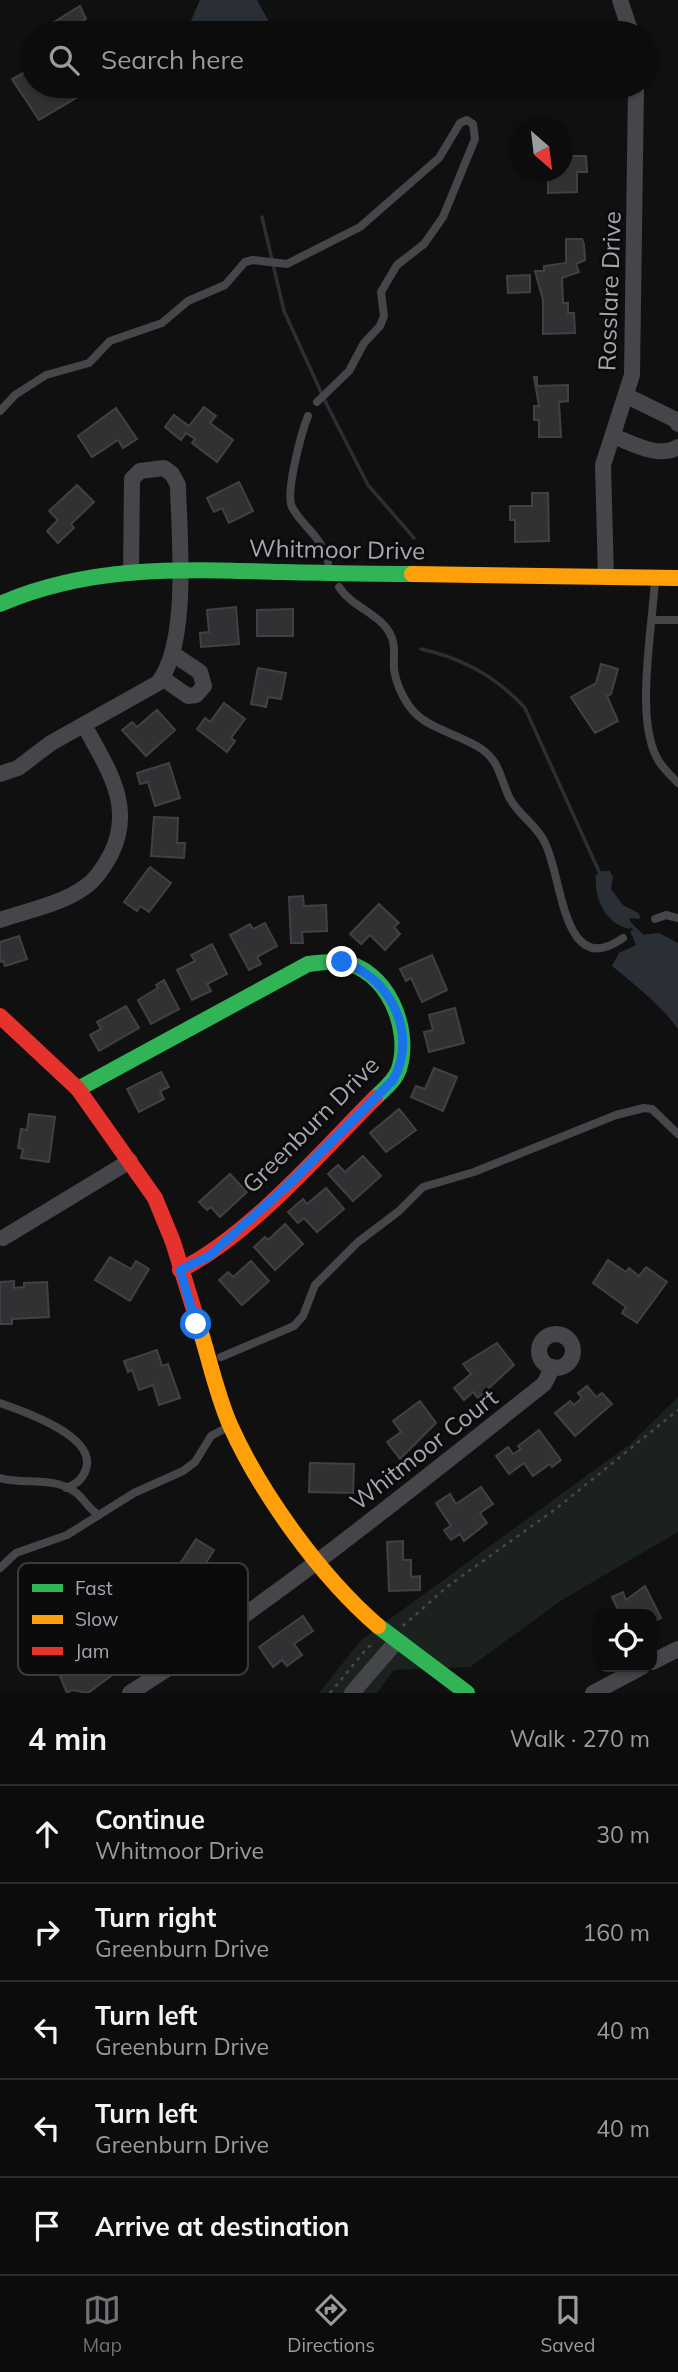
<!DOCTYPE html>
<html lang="en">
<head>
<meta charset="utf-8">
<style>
  :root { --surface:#0c0c0d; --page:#1a1a1b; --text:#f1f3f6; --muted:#9a9b9d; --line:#2c2c2e; --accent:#707278 }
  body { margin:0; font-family:Mulish,sans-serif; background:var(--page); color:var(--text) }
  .controls { position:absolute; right:21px; bottom:21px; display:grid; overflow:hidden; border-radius:14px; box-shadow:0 2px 5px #0004 }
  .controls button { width:63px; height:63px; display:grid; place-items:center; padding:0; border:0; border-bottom:2px solid var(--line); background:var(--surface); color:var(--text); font:35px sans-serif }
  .compass { position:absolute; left:510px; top:119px; width:63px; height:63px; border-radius:50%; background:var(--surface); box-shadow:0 2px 5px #0004; rotate:152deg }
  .stop { position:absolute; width:21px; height:21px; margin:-16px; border:5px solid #1a73e8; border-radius:50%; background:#fff }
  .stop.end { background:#1a73e8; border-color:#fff; box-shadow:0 2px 7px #0008 }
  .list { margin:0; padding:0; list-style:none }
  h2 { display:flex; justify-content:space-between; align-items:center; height:91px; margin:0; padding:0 28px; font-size:30px }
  h2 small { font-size:23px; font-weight:400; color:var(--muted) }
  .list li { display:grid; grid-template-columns:46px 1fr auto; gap:21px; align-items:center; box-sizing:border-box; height:98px; padding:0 28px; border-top:2px solid var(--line) }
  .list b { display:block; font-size:26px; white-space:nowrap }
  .list p { margin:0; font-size:23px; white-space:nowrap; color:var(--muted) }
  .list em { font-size:23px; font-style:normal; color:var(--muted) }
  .icon { flex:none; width:38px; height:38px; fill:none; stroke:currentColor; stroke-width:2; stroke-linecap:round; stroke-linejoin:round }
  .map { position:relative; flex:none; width:678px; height:1693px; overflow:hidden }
  .search { position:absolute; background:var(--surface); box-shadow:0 2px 5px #0004; left:21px; right:21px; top:21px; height:77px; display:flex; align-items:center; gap:18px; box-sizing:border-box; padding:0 24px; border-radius:38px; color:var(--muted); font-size:26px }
  .sheet { height:581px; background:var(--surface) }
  nav { display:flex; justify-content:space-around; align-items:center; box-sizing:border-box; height:98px; border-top:2px solid var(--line); background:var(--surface); font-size:19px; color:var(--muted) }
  nav a { display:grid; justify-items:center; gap:4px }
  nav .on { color:var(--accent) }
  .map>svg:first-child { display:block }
  .green { fill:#1b211c }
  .water { fill:#292f34 }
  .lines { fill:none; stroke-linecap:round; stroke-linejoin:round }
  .stream { stroke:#292f34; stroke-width:3.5 }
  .building { fill:#313133; stroke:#404144; stroke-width:2 }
  .path { stroke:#47484a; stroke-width:2.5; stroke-dasharray:3.5 5; stroke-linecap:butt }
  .lane { stroke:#45464a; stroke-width:8 }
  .street { stroke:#45464a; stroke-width:16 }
  .fast { stroke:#30b455; stroke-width:16 }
  .slow { stroke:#ff9f0a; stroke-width:16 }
  .jam { stroke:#e5322d; stroke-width:16 }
  .route { stroke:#1a73e8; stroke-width:9 }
  .labels { text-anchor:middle; stroke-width:6; stroke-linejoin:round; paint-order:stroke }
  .street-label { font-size:24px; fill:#a3a7b0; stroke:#0c0b0c }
  .key { fill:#0c0b0c; stroke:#393a3d; stroke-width:2 }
  .key-label { font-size:19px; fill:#a3a7b0 }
</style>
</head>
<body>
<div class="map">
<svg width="678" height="1693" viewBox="0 0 678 1693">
  <rect width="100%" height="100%" fill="#101011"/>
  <path class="green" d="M678 1397V1532L562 1600 470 1667 394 1670 377 1693H319L361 1640 630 1444Z"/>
  <g class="water">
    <path d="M200 0H257L275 33H192L190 23Z"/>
    <path d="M603 871H610L613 877 611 889 623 905 638 913 641 919 630 918V929C605 924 594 898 596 875Z"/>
    <path d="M634 930 640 935 659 933 678 943V1029C660 1004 636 986 612 966L619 953 636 945 630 931Z"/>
  </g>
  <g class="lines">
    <g class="stream">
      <path d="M262 217 284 311 326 403 368 485 414 538"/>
      <path d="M421 649C462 658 497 677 525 708L601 876"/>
      <path d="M627 921 644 938"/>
    </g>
  </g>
  <g class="building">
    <path d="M80 6 86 19 65 33H53L51 24Z"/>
    <path d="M33 54V86H83L86 92 39 120 12 79 29 70 25 59Z"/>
    <path d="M562 156H586L587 172H577V192L548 193V172H562Z"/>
    <path d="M566 239H582L584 244 585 260 576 264 579 272 562 278 563 303H568V313H574L575 333 543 334V300L535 271H544V266L566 263Z"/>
    <path d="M530 275V292L508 293 507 276Z"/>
    <path d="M534 377H537V386L568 385V401L559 402 561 437H539V420H534V406H539Z"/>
    <path d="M204 407 216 416 210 423 233 440 217 462 192 443 195 439 186 433 181 440 165 427 174 415 189 426Z"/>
    <path d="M116 408 137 439 123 448 118 440 92 457 78 436Z"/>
    <path d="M239 482 253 511 229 523 222 508 214 512 207 498Z"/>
    <path d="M77 485 94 502 71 524 74 528 58 543 47 531 58 520 49 511Z"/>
    <path d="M532 493H548L549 541 515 542V520H510V506H532Z"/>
    <path d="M236 607 239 644 201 647 200 633 209 632 207 610Z"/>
    <path d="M293 609V636H257V610Z"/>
    <path d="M601 664 618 669 611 694 607 696 618 721 595 733 571 697 596 683Z"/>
    <path d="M258 668 286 673 281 699 268 697 266 707 251 704Z"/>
    <path d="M224 703 245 719 231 738 235 741 227 752 197 729 205 718 210 722Z"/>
    <path d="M157 710 175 730 146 756 122 730 132 722 137 727Z"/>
    <path d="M169 763 180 798 155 806 148 782 140 784 137 773Z"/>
    <path d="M154 817 178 818 177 843H185L184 858 151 856Z"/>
    <path d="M150 867 171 883 149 912 140 906 137 911 124 902Z"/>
    <path d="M303 896 304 906 326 905 327 931 302 932 303 943H291L289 897Z"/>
    <path d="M379 904 399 923 394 927 400 934 385 950 370 935 361 944 350 934Z"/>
    <path d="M265 923 277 946 257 957 261 964 249 970 230 935 250 924 253 929Z"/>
    <path d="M19 936 27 959 5 966 3 961 0 962V942Z"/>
    <path d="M212 944 227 974 207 984 211 991 192 1000 177 970 195 961 191 955Z"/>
    <path d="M432 955 447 990 422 1002 411 978 406 981 400 969Z"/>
    <path d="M164 980 179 1009 151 1024 138 1000 158 988 156 985Z"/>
    <path d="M126 1006 139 1028 99 1051 90 1035 101 1029 97 1022Z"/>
    <path d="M455 1008 464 1043 429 1052 424 1032 433 1030 429 1015Z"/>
    <path d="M434 1068 457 1077 443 1111 411 1097 416 1086 425 1089Z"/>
    <path d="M161 1072 169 1087 160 1091 164 1099 139 1112 127 1089Z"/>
    <path d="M399 1109 416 1130 386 1152 370 1133Z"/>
    <path d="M29 1114 55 1117 49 1162 21 1158 23 1149 18 1148 21 1129 27 1130Z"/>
    <path d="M363 1156 381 1176 353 1201 328 1174 338 1165 345 1172Z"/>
    <path d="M230 1174 247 1192 220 1217 211 1207 207 1210 199 1202Z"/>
    <path d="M326 1188 344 1209 317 1232 304 1218 298 1223 288 1212 303 1199 307 1204Z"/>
    <path d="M285 1224 303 1244 275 1270 254 1247 265 1237 268 1240Z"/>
    <path d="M110 1257 131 1269 136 1261 149 1269 130 1301 95 1280Z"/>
    <path d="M608 1260 626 1272 629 1268 639 1276 646 1267 667 1282 637 1323 622 1313 626 1307 593 1283Z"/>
    <path d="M251 1261 269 1281 242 1305 219 1280 228 1272 233 1277Z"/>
    <path d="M14 1281V1288L24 1287V1283L47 1282 49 1317 12 1319V1324H0V1282Z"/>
    <path d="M497 1343 514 1365 478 1398 473 1392 464 1400 454 1388 471 1374 463 1364Z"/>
    <path d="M157 1350 162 1366 168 1364 180 1398 159 1405 153 1385 139 1390 132 1370 128 1372 124 1361Z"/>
    <path d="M587 1386 596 1397 602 1393 612 1404 575 1436 555 1413 570 1401 574 1405 582 1398 578 1393Z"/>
    <path d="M420 1401 436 1423 400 1459 387 1442 401 1432 393 1421Z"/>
    <path d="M539 1430 561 1460 552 1467 550 1464 533 1476 524 1463 509 1474 496 1456 508 1447 513 1454 521 1449 518 1446Z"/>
    <path d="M310 1463 354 1464 353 1493 309 1492Z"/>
    <path d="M481 1487 493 1504 480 1513 487 1523 464 1541 460 1534 451 1540 444 1530 451 1526 436 1503 450 1494 456 1504Z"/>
    <path d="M196 1539 214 1550 202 1569 217 1579 195 1612 178 1601 192 1580 176 1570Z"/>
    <path d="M403 1541V1560H411V1577L420 1576V1590L389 1591 387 1542Z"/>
    <path d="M645 1586 661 1618 652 1622V1614H620L612 1597 623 1592 626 1600Z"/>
    <path d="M303 1616 313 1631 294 1644 302 1655 287 1666 282 1660 273 1667 259 1647Z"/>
    <path d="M82 1641 94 1659 106 1651 119 1670 88 1693 72 1690 67 1693 57 1669 76 1656 71 1648Z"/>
  </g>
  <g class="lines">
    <g class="path">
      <path d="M403 1626 448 1586 557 1508 678 1410"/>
      <path d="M330 1693 368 1647 374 1644"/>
    </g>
    <g class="lane">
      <path d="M0 411 15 395 46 375 89 363 110 341 162 323 188 301 225 285 245 262 253 260 287 264 360 227 439 158 460 123 467 120 473 124 475 139 443 217 424 244 397 265 381 292 384 316 380 326 364 343 349 371 317 402"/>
      <path d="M308 416C302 431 285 492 292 507 304 529 319 532 328 562"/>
      <path d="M655 578C653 627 633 724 660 763 665 770 672 777 678 783"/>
      <path d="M339 587C353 609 382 613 392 638 396 649 393 658 394 669 396 684 404 701 414 712 430 729 460 735 480 748 499 760 500 777 509 797 518 815 537 825 545 843 563 878 562 981 623 938"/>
      <path d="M653 620H678"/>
      <path d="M655 919 666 915 678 918"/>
      <path d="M221 1357 294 1326 303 1316 315 1285 358 1242 399 1211 423 1187 474 1172 616 1115 644 1108 652 1109 678 1134"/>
      <path d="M0 1403C23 1411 97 1436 86 1469 83 1479 75 1485 66 1488"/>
      <path d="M0 1478C24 1485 53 1476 75 1492 84 1498 88 1509 99 1515"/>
      <path d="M0 1568 16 1553 67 1535 134 1493 183 1471 195 1462 211 1436 224 1429"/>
    </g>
    <g class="street">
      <path d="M620 0 631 33"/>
      <path d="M627 396 676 420 678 424"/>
      <path d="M613 436C632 443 659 459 678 447"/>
      <path d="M606 577 603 465 632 375 636 86"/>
      <path d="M162 678 188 696 196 695 204 686 200 672 173 654"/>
      <path d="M0 774 18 768 51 743 158 683C190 643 179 536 178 485L172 474 164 468 140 471 132 479 131 573"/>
      <path d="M0 920C28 910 60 905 85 887 96 880 105 865 111 854 135 805 107 768 84 725"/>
      <path d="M3 1238 130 1161"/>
      <circle cx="556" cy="1351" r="17"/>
      <path d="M652 1662 678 1649"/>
      <path d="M130 1693C275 1600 409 1491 544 1384L553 1367"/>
      <path d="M352 1693 396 1642"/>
      <path d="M593 1693 642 1667"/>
    </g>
    <g class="fast">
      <path d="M0 604C89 565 183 569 278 572 323 573 367 574 412 574"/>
      <path d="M78 1089 308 964C318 963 331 961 341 962 387 968 412 1029 399 1069 395 1081 384 1089 375 1098"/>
      <path d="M378 1626 467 1693"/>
    </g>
    <g class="slow">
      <path d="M412 574 678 578"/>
      <path d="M198 1323C209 1357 216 1393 230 1425 261 1494 321 1577 378 1626"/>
    </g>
    <g class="jam">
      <path d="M0 1016 78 1089 155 1198 173 1242 198 1323"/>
      <path d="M180 1270C248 1237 321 1152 375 1098"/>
    </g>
  </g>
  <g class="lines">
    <path class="route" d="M196 1324 180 1270 209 1256 287 1186 393 1080C419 1035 390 976 342 962"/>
  </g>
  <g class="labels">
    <g class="street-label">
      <text transform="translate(610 291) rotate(-88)" y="8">Rosslare Drive</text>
      <text transform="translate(337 550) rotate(1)" y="8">Whitmoor Drive</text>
      <text transform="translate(311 1125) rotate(-45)" y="8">Greenburn Drive</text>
      <text transform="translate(424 1450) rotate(-38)" y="8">Whitmoor Court</text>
    </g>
  </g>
  <rect x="18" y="1563" width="230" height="112" rx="10" class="key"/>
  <rect x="32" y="1584" width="31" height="8" fill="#30b455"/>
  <rect x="32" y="1615" width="31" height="9" fill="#ff9f0a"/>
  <rect x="32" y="1647" width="31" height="8" fill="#e5322d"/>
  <g class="key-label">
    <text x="75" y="1595">Fast</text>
    <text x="75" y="1626">Slow</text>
    <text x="75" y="1658">Jam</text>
  </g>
</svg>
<div class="controls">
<button><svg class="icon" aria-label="locate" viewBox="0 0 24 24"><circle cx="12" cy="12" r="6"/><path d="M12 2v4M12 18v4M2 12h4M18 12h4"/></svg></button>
</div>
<svg class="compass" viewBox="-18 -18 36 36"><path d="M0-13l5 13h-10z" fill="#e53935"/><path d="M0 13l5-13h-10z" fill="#9a9b9d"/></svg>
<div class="stop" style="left:196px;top:1324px"></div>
<div class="stop end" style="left:342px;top:962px"></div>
<div class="search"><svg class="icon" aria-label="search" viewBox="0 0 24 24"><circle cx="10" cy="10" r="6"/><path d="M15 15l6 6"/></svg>Search here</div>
</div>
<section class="sheet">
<h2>4 min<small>Walk · 270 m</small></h2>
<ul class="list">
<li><svg class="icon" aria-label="ahead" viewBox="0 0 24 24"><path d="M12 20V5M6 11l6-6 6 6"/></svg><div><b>Continue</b><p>Whitmoor Drive</p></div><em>30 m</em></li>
<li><svg class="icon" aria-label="right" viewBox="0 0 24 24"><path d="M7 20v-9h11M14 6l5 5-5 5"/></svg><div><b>Turn right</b><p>Greenburn Drive</p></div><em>160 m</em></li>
<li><svg class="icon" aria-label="left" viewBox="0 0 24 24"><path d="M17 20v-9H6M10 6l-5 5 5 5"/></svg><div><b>Turn left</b><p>Greenburn Drive</p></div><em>40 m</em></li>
<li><svg class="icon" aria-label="left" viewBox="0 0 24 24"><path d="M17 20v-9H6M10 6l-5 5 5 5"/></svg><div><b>Turn left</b><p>Greenburn Drive</p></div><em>40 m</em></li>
<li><svg class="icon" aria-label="arrive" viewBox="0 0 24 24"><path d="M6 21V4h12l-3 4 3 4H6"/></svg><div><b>Arrive at destination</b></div></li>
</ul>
</section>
<nav>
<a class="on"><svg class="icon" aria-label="map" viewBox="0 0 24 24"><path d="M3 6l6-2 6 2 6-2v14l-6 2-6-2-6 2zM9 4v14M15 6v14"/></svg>Map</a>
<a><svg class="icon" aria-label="directions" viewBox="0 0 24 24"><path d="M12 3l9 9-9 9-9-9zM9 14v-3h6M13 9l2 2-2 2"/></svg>Directions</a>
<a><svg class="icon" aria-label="saved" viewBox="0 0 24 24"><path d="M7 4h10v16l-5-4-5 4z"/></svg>Saved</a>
</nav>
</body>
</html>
